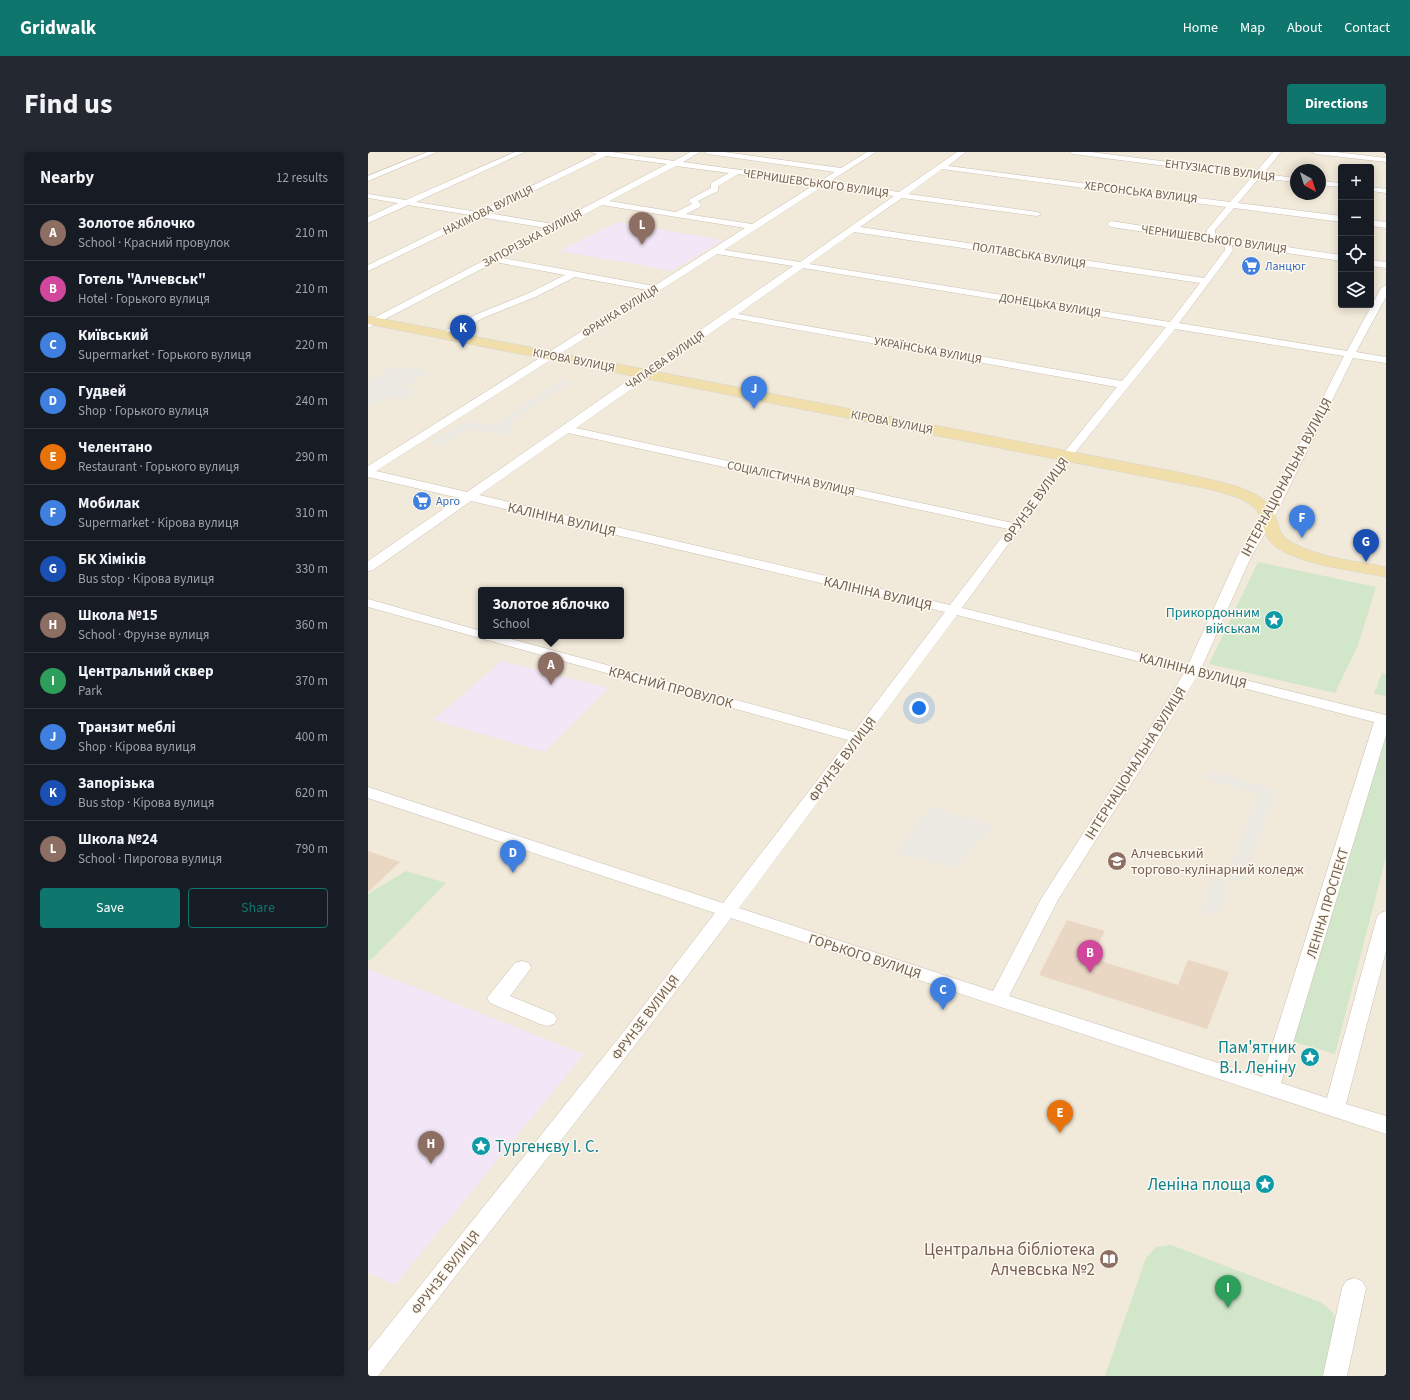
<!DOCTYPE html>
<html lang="en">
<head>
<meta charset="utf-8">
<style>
  :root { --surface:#171b24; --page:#242831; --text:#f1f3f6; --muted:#9ea1a6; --line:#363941; --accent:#0f766e }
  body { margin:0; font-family:"Source Sans 3",sans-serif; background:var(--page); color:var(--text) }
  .controls { position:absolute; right:12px; top:12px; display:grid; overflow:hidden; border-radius:4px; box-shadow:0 2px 10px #0003 }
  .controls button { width:36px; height:36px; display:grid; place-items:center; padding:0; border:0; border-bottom:1px solid var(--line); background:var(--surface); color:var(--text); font:20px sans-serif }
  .compass { position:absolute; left:922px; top:12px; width:36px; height:36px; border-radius:50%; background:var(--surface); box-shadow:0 2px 10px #0003; rotate:141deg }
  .you { position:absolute; left:551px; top:556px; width:14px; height:14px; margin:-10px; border:3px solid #fff; border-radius:50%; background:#1a73e8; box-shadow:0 0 0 6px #1a73e833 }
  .badge { display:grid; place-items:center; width:26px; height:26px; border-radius:50%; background:var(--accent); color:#fff; font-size:13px; font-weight:700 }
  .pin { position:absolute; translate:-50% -33px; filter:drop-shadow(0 1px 2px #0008) }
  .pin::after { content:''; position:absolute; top:21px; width:14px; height:12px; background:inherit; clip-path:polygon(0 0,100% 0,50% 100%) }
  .popup { position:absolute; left:110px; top:435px; width:146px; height:52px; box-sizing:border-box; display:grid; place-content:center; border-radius:4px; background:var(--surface); filter:drop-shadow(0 1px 3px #0005); font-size:13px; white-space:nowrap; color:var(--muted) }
  .popup b { font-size:15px; color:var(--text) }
  .popup::after { content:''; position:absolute; left:50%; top:100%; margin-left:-8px; border:8px solid transparent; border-top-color:var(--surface) }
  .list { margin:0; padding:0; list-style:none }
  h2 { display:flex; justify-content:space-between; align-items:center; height:52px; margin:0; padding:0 16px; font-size:17px }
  h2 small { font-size:13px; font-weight:400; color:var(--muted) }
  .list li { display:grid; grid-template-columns:26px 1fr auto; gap:12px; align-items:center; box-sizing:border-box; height:56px; padding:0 16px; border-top:1px solid var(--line) }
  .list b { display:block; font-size:15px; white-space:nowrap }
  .list p { margin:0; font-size:13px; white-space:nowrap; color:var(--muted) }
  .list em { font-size:13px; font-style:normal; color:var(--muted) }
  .actions { display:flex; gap:8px; padding:12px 16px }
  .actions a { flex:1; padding:9px 0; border:1px solid var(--accent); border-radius:4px; text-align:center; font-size:14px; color:var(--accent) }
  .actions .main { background:var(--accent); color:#fff }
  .icon { flex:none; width:22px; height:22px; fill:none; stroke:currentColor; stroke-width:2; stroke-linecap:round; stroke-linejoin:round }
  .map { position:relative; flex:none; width:1018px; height:1224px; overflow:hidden; border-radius:4px }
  header { display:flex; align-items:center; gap:24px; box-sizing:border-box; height:56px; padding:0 20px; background:var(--accent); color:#fff }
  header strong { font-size:19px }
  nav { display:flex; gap:22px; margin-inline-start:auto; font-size:14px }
  .intro { display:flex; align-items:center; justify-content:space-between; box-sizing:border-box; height:96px; padding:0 24px }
  h1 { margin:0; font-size:28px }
  .button { padding:10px 18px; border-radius:4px; background:var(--accent); color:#fff; font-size:14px; font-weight:700 }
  main { display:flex; gap:24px; padding:0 24px }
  aside { flex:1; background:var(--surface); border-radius:4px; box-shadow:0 2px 10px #0003 }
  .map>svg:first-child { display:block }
  .residential { fill:#f1e9d9; fill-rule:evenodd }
  .industrial { fill:#ece8e2 }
  .education { fill:#f3e6f7 }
  .green { fill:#d2e6ca }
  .building { fill:#ead7c3 }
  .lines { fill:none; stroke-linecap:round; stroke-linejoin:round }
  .minor-casing { stroke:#cbbfb1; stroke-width:1 }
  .major-casing { stroke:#d8d2ce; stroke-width:1 }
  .minor { fill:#fff; fill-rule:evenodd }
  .major { fill:#f0dfab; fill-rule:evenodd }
  .labels { text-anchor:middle; stroke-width:3; stroke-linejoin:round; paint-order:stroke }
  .far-street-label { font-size:12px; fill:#726050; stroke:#fdf9f0 }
  .far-shop-label { font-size:12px; fill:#366cbe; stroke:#fdf9f0; text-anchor:start }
  .street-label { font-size:14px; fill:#726050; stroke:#fdf9f0 }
  .culture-label { font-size:14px; fill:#0d838f; stroke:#fdf9f0; text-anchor:end }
  .education-label { font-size:14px; fill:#785e54; stroke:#fdf9f0; text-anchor:start }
  .near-culture-label { font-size:17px; fill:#0d838f; stroke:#fdf9f0; text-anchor:end }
  .near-education-label { font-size:17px; fill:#785e54; stroke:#fdf9f0; text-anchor:end }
</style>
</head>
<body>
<header>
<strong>Gridwalk</strong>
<nav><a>Home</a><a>Map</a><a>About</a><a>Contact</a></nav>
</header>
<div class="intro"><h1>Find us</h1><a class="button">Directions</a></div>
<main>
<aside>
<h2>Nearby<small>12 results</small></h2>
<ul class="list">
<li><span class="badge" style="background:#8d6e63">A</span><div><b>Золотое яблочко</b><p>School · Красний провулок</p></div><em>210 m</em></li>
<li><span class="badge" style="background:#d1479c">B</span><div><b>Готель &quot;Алчевськ&quot;</b><p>Hotel · Горького вулиця</p></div><em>210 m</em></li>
<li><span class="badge" style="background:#3f7fe0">C</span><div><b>Київський</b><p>Supermarket · Горького вулиця</p></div><em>220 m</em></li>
<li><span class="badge" style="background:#3f7fe0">D</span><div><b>Гудвей</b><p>Shop · Горького вулиця</p></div><em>240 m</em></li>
<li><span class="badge" style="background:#e8710a">E</span><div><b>Челентано</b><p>Restaurant · Горького вулиця</p></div><em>290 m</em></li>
<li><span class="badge" style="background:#3f7fe0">F</span><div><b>Мобилак</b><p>Supermarket · Кірова вулиця</p></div><em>310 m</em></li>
<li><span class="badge" style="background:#1a4fb4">G</span><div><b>БК Хіміків</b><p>Bus stop · Кірова вулиця</p></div><em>330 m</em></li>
<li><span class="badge" style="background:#8d6e63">H</span><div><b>Школа №15</b><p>School · Фрунзе вулиця</p></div><em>360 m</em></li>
<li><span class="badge" style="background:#2e9e5b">I</span><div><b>Центральний сквер</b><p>Park</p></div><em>370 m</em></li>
<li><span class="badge" style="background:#3f7fe0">J</span><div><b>Транзит меблі</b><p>Shop · Кірова вулиця</p></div><em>400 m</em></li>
<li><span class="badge" style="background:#1a4fb4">K</span><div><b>Запорізька</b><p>Bus stop · Кірова вулиця</p></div><em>620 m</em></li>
<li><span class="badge" style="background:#8d6e63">L</span><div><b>Школа №24</b><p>School · Пирогова вулиця</p></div><em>790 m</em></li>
</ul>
<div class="actions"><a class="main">Save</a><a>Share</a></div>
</aside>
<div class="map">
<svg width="1018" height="1224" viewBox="0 0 1018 1224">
  <rect width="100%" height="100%" fill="#faf6ea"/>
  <path class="residential" d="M0 0H1018V1224H0ZM973 15H1003V153H973ZM928 18H952V42H928ZM113 438H253V484H113Z"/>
  <g class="industrial">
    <path d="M29 213 62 220 36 235 53 239 37 248 20 245 4 254 0 253V229Z"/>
    <path d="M194 227 204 229 141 272 149 274 135 284 101 277 76 294 62 291 96 269 124 274Z"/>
    <path d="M840 618 909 638 874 731 858 726 890 641 835 627Z"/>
    <path d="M562 654 625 673 587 716 528 701Z"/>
    <path d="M845 725 858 730 853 763 832 761Z"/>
  </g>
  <g class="education">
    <path d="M250 70 355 88 304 119 192 99Z"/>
    <path d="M134 509 241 536 177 600 65 568Z"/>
    <path d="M0 817 216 902 27 1133 0 1121Z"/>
  </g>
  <g class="green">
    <path d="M890 410 1008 435 990 493 967 541 841 512Z"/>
    <path d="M1014 521 1018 522V544L1006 542Z"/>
    <path d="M1016 586H1018V705L967 902 923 889Z"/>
    <path d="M38 719 78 731 4 807 0 808V742Z"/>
    <path d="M803 1093 954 1151 965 1161 970 1179 960 1224H737L778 1106 788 1095Z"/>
  </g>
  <g class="building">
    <path d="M0 699 32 710 0 740Z"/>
    <path d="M699 768 737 779 723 806 810 833 820 808 861 820 839 877 671 823Z"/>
  </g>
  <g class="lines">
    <defs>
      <g id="minor">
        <path d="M59 0H69L0 29V24Z"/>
        <path d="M147 0H157L48 50 110 60 229 2 223 0H244L306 9 322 0H332L315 10 452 29 467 20 340 2 336 0H356L473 16 499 0H508L461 30 531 40 589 0H598L580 14 862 50 884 25 705 2 701 0H723L887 21 905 0H913L895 22 928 26V30L891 26 870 51 973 64V70L866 56 847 78V82L857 86 973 103V109L864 93 865 98 861 104 811 171 979 199 1013 136 1018 133V145L988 200 1018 205V211L985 206 906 366 883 405 833 517 1018 563V583L913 931 959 946 1009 765 1012 761 1018 759V799L978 952 1018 964V982L363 766 271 888 10 1224H0V1199L257 878 347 761 0 646V635L355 751 480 588 0 455V447L113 479V484H132L486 580 577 460 103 349 5 418 0 419V409L91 346 0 325V314L279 138 207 125 167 145 115 166 81 185H73L72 183 73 181 109 162 161 141 197 123 127 110 0 176V169L178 76 112 65 0 119V113L102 63 40 53 0 71V65L30 51 0 46V42L38 48ZM238 4 299 12 185 72 120 61ZM308 14 361 21 343 31V36L322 47 321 49 324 52 308 60 241 49ZM574 17 858 55 839 78V84L743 69 739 72 743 75 852 91 857 95V98L836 126 492 75 534 46 669 64 673 62 669 60 540 42ZM370 22 446 33 384 72 318 62 332 55 333 53 330 49 350 39V34ZM455 34 526 44 432 110 356 98ZM234 53 377 76 286 134 134 106ZM486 80 832 131 802 170 441 112ZM349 102 425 114 99 340 8 319ZM435 116 798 175 754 229 370 162ZM364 166 749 235 694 303 645 371 208 276ZM807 177 976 204 894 366 869 405 820 513 594 456 702 307ZM200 281 640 377 582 453 111 343ZM589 463 816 521 768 599 673 747 625 839 371 756ZM829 524 1006 570 894 925 641 844 690 748 784 599Z"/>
        <path d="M944 0H968L1018 6V10L948 2Z"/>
        <path d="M952 29 973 31V35L952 33Z"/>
        <path d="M1003 35 1018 37V41L1003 39Z"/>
        <path d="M1003 68 1018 70V76L1003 74Z"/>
        <path d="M1003 108 1018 110V116L1003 114Z"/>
        <path d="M154 809 161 811 163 816 142 844 186 862 189 867 186 872 179 874 172 872 122 851 119 846 147 811Z"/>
        <path d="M986 1126 994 1129 998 1136 979 1224H955L974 1136 978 1129Z"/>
      </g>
      <path id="major" d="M0 164 814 321C839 328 885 333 902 354 912 367 907 381 923 390 951 406 987 409 1018 415V425C986 418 934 414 907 394 896 386 896 374 891 362 884 347 855 341 841 337L0 172Z"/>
    </defs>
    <use href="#minor" class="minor-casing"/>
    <use href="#major" class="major-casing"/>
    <use href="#minor" class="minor"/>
    <use href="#major" class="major"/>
  </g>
  <defs>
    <symbol id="supermarket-disc" viewBox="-11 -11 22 22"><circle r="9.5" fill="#3f7fe0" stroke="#fdf9f0"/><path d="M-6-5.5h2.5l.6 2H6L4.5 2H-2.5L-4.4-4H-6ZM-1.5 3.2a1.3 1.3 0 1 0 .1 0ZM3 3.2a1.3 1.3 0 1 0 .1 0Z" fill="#fff"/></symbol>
    <symbol id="sight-disc" viewBox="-11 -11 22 22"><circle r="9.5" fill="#0f9aa8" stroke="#fdf9f0"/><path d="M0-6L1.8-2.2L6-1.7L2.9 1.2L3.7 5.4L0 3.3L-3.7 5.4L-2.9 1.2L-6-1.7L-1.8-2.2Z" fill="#fff"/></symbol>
    <symbol id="university-disc" viewBox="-11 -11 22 22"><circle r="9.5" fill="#8d6e63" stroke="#fdf9f0"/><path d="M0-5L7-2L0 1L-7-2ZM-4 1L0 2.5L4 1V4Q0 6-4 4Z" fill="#fff"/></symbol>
    <symbol id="library-disc" viewBox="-11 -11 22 22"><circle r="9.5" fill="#8d6e63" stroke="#fdf9f0"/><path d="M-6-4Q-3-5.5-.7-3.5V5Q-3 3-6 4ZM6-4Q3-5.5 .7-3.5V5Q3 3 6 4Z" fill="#fff"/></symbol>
  </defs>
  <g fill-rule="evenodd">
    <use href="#supermarket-disc" x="872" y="103" width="22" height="22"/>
    <use href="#supermarket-disc" x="43" y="338" width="22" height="22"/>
    <use href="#sight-disc" x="895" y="457" width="22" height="22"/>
    <use href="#university-disc" x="738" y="698" width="22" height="22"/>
    <use href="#sight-disc" x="931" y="894" width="22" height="22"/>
    <use href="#sight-disc" x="102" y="983" width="22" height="22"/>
    <use href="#sight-disc" x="886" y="1021" width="22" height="22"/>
    <use href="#library-disc" x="730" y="1096" width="22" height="22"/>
  </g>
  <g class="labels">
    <g class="far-street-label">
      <text transform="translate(852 18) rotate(7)" y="4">ЕНТУЗІАСТІВ ВУЛИЦЯ</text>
      <text transform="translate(448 31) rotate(8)" y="4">ЧЕРНИШЕВСЬКОГО ВУЛИЦЯ</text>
      <text transform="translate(773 40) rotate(7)" y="4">ХЕРСОНСЬКА ВУЛИЦЯ</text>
      <text transform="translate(120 58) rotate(-26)" y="4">НАХІМОВА ВУЛИЦЯ</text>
      <text transform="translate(164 86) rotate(-28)" y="4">ЗАПОРІЗЬКА ВУЛИЦЯ</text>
      <text transform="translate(846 87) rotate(8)" y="4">ЧЕРНИШЕВСЬКОГО ВУЛИЦЯ</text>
      <text transform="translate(661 103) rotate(9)" y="4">ПОЛТАВСЬКА ВУЛИЦЯ</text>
      <text transform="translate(682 153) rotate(9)" y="4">ДОНЕЦЬКА ВУЛИЦЯ</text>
      <text transform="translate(252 159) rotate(-32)" y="4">ФРАНКА ВУЛИЦЯ</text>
      <text transform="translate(560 198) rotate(10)" y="4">УКРАЇНСЬКА ВУЛИЦЯ</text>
      <text transform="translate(206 208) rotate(11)" y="4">КІРОВА ВУЛИЦЯ</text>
      <text transform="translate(297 208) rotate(-35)" y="4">ЧАПАЄВА ВУЛИЦЯ</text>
      <text transform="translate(524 270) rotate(11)" y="4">КІРОВА ВУЛИЦЯ</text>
      <text transform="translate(423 326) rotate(12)" y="4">СОЦІАЛІСТИЧНА ВУЛИЦЯ</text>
    </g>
    <g class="far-shop-label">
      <text x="897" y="118">Ланцюг</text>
      <text x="68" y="353">Арго</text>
    </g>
    <g class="street-label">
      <text transform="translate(918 325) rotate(-62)" y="5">ІНТЕРНАЦІОНАЛЬНА ВУЛИЦЯ</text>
      <text transform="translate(667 348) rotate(-54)" y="5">ФРУНЗЕ ВУЛИЦЯ</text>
      <text transform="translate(194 367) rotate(13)" y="5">КАЛІНІНА ВУЛИЦЯ</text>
      <text transform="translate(510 441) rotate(13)" y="5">КАЛІНІНА ВУЛИЦЯ</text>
      <text transform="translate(825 518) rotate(14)" y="5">КАЛІНІНА ВУЛИЦЯ</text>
      <text transform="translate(303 535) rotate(15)" y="5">КРАСНИЙ ПРОВУЛОК</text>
      <text transform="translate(474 607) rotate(-53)" y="5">ФРУНЗЕ ВУЛИЦЯ</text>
      <text transform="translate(767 611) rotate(-58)" y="5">ІНТЕРНАЦІОНАЛЬНА ВУЛИЦЯ</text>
      <text transform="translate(959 751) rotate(-73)" y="5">ЛЕНІНА ПРОСПЕКТ</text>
      <text transform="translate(497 804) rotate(18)" y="5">ГОРЬКОГО ВУЛИЦЯ</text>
      <text transform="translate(277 865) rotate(-53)" y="5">ФРУНЗЕ ВУЛИЦЯ</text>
      <text transform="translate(77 1120) rotate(-52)" y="5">ФРУНЗЕ ВУЛИЦЯ</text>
    </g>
    <g class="culture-label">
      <text x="892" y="465">Прикордонним<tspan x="892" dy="16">військам</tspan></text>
    </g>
    <g class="education-label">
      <text x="763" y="706">Алчевський<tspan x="763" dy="16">торгово-кулінарний коледж</tspan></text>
    </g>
    <g class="near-culture-label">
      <text x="928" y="901">Пам'ятник<tspan x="928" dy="20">В.I. Ленiну</tspan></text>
      <text x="127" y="1000" text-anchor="start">Тургенєву І. С.</text>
      <text x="883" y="1038">Леніна площа</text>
    </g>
    <g class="near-education-label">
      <text x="727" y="1103">Центральна бібліотека<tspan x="727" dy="20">Алчевська №2</tspan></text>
    </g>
  </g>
</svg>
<div class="controls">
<button>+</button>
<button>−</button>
<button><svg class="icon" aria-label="locate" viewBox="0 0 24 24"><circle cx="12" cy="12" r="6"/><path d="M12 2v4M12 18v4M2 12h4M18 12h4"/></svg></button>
<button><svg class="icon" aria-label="layers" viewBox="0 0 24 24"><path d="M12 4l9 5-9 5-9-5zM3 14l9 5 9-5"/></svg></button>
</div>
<svg class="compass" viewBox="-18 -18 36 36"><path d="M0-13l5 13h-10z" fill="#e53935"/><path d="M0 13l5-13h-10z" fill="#9ea1a6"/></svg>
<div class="you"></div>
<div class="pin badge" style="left:183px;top:533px;background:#8d6e63">A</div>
<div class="popup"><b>Золотое яблочко</b>School</div>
<div class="pin badge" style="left:722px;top:821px;background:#d1479c">B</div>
<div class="pin badge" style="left:575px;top:858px;background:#3f7fe0">C</div>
<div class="pin badge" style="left:145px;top:721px;background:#3f7fe0">D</div>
<div class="pin badge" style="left:692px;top:981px;background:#e8710a">E</div>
<div class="pin badge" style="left:934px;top:386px;background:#3f7fe0">F</div>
<div class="pin badge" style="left:998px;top:410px;background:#1a4fb4">G</div>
<div class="pin badge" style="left:63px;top:1012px;background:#8d6e63">H</div>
<div class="pin badge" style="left:860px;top:1156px;background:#2e9e5b">I</div>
<div class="pin badge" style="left:386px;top:257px;background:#3f7fe0">J</div>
<div class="pin badge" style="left:95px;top:196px;background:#1a4fb4">K</div>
<div class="pin badge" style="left:274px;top:93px;background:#8d6e63">L</div>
</div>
</main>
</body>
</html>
